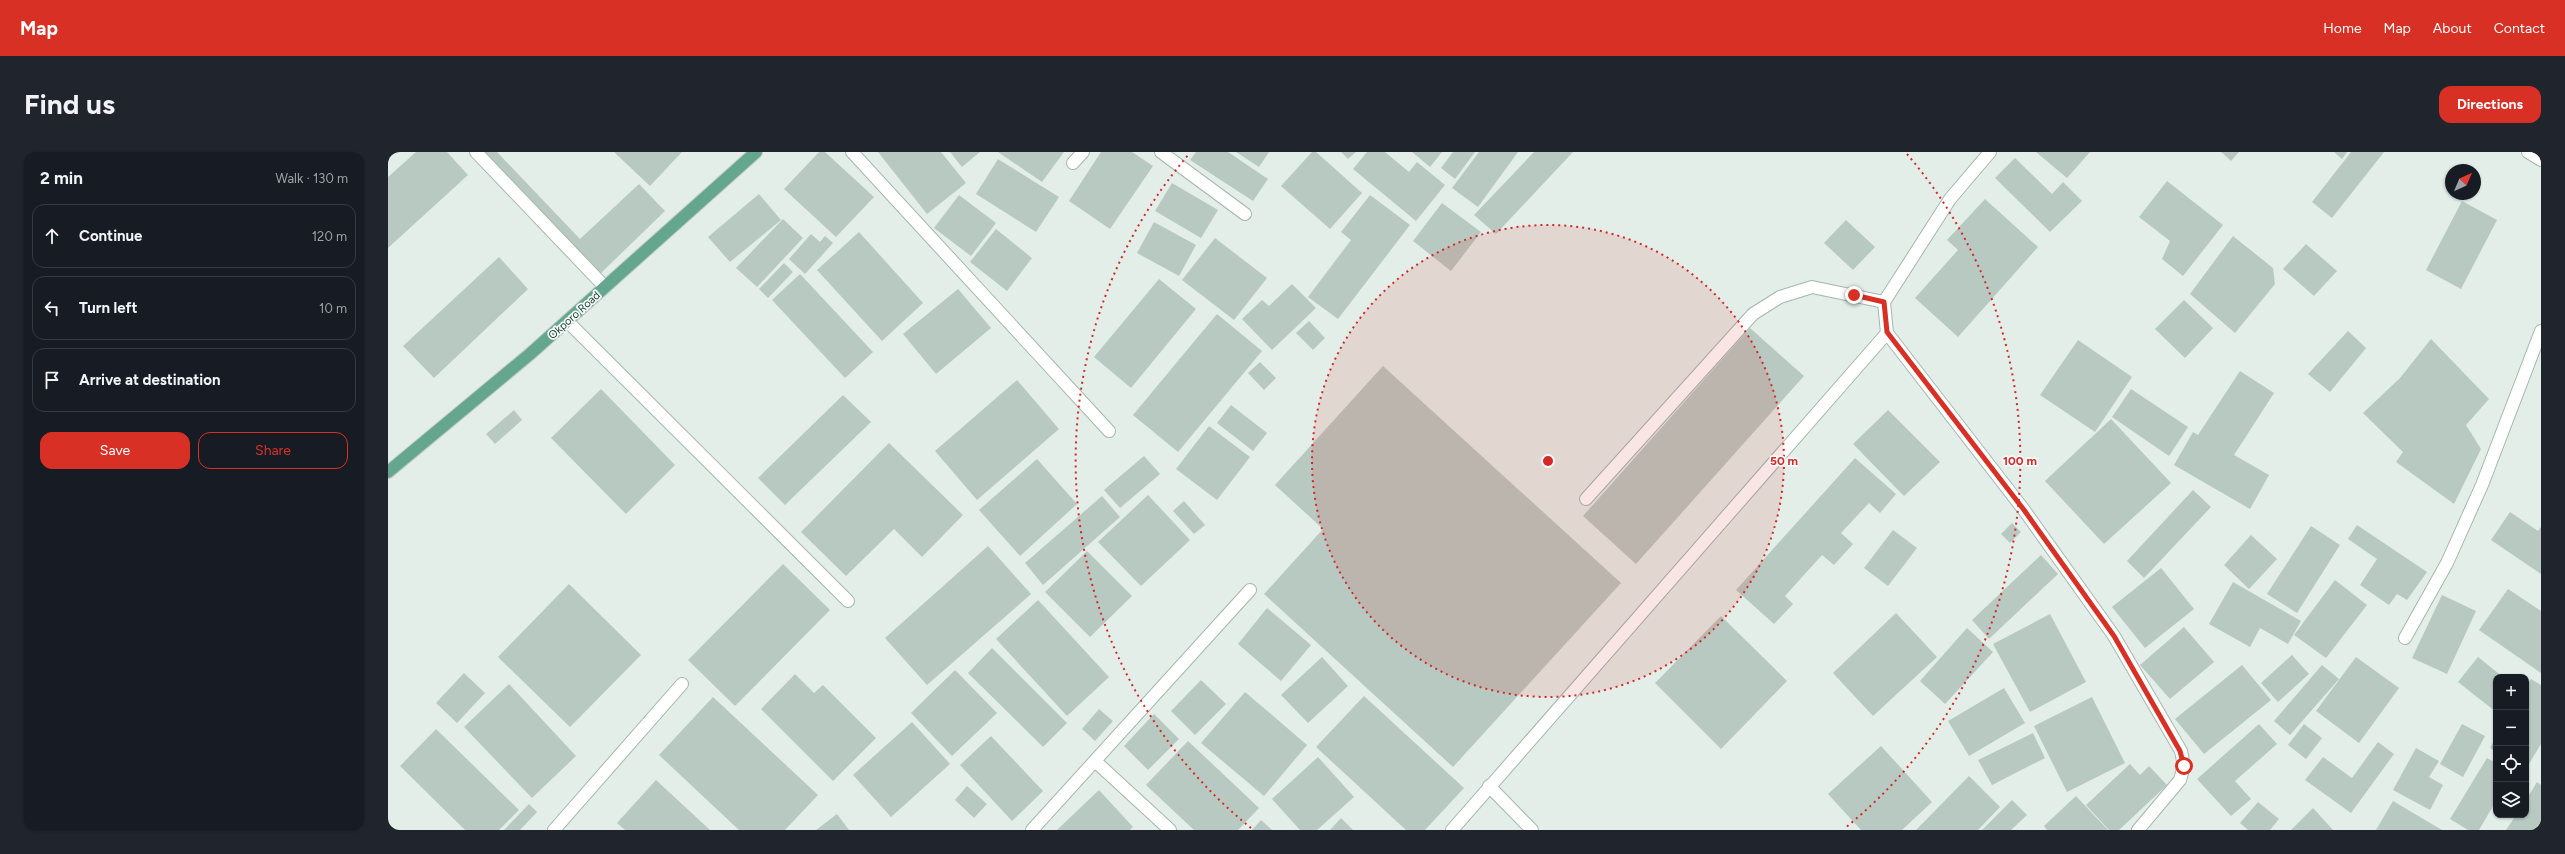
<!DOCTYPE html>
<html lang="en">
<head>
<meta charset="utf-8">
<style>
  :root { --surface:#171b24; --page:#20242c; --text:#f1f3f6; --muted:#9ea1a6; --line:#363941; --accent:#d93025 }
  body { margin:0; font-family:Figtree,sans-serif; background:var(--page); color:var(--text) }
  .controls { position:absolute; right:12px; bottom:12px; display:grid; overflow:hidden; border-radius:8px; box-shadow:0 1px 3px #0004 }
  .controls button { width:36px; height:36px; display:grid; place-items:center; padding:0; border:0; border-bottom:1px solid var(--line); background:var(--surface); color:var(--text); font:20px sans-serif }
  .compass { position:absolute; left:2057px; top:12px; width:36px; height:36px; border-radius:50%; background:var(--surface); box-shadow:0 1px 3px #0004; rotate:44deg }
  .stop { position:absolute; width:12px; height:12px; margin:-9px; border:3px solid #d93025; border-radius:50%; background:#fff }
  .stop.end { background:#d93025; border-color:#fff; box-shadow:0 1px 4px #0008 }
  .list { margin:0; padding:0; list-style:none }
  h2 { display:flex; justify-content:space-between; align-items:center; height:52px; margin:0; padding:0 16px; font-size:17px }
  h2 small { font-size:13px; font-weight:400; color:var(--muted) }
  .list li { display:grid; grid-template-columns:26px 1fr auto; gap:12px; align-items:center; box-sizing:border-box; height:64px; margin:0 8px 8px; padding:0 8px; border:1px solid var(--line); border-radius:12px }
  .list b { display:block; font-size:15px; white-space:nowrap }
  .list em { font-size:13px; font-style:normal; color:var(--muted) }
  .actions { display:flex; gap:8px; padding:12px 16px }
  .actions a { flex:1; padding:9px 0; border:1px solid var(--accent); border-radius:12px; text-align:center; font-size:14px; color:var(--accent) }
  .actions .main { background:var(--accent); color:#fff }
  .icon { flex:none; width:22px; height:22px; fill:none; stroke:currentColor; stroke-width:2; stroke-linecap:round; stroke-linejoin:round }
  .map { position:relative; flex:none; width:2153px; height:678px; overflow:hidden; border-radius:12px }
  header { display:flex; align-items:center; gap:24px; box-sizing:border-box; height:56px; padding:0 20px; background:var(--accent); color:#fff }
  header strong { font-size:19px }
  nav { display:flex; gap:22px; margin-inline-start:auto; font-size:14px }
  .intro { display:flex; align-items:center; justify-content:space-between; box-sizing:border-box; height:96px; padding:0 24px }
  h1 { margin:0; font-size:28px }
  .button { padding:10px 18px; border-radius:12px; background:var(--accent); color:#fff; font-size:14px; font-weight:700 }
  main { display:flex; gap:24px; padding:0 24px }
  aside { flex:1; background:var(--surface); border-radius:12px; box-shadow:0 1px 3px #0004 }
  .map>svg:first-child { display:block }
  .building { fill:#b8c9c1 }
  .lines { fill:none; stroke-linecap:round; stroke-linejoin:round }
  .minor-casing { stroke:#a5b7af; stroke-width:14 }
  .major-casing { stroke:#c1cac7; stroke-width:14 }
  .minor { stroke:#fff; stroke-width:12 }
  .major { stroke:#65a690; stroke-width:12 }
  .route { stroke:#d93025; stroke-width:5 }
  .ring { fill:none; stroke:#d62828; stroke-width:2; stroke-dasharray:2 4 }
  .labels { text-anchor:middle; stroke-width:3.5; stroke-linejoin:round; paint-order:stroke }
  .street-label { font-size:11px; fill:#214136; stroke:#f4faf7 }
  .centre { fill:#d62828; stroke:#f4faf7; stroke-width:2 }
  .ring-label { font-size:12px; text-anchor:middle; font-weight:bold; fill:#d62828; stroke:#f4faf7; stroke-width:3.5; stroke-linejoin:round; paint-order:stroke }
</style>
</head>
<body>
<header>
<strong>Map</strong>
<nav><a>Home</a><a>Map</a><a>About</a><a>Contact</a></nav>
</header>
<div class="intro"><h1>Find us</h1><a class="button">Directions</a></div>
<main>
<aside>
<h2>2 min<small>Walk · 130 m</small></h2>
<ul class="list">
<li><svg class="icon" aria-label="ahead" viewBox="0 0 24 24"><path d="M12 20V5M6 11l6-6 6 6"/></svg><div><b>Continue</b></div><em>120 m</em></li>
<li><svg class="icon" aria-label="left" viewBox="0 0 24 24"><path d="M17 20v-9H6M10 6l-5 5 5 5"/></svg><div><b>Turn left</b></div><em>10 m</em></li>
<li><svg class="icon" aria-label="arrive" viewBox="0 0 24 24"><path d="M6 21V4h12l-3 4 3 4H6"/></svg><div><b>Arrive at destination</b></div></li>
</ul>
<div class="actions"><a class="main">Save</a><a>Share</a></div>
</aside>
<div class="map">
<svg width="2153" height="678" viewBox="0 0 2153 678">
  <rect width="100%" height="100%" fill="#e3eee8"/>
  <g class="building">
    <path d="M28 0H59L80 23 0 96V25Z"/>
    <path d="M96 0H109L192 87 251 32 277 59 212 122Z"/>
    <path d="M226 0H294L262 34Z"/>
    <path d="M431 0H437L486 45 448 85 396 37Z"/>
    <path d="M490 0H553L578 31 539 62Z"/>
    <path d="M562 0H592L574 15Z"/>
    <path d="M610 0H676L654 30Z"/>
    <path d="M713 0H744L765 14 722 77 681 49Z"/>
    <path d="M808 0H840L880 27 865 49 802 8Z"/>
    <path d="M848 0H881L871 15Z"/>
    <path d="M924 0H928L974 41 942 77 893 34Z"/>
    <path d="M953 0H968L960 7Z"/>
    <path d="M979 0H997L1021 20 1029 10 1057 33 1028 69 965 17Z"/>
    <path d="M1024 0H1054L1042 15Z"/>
    <path d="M1065 0H1087L1067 27 1053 16Z"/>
    <path d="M1091 0H1130L1090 55 1064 36Z"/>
    <path d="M1146 0H1185L1108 82 1086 63Z"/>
    <path d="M1648 0H1702L1679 26Z"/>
    <path d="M1833 0H1851L1843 9Z"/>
    <path d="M1946 0H1959L1954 7Z"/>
    <path d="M1963 0H1996L1944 66 1924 50Z"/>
    <path d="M1627 6 1664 42 1675 30 1694 49 1662 80 1607 26Z"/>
    <path d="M610 7 671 45 648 80 588 42Z"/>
    <path d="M1779 29 1835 73 1795 124 1774 107 1782 89 1751 65Z"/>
    <path d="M784 31 830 58 813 86 767 59Z"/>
    <path d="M371 42 393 68 342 110 320 85Z"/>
    <path d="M571 43 608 71 583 104 546 76Z"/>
    <path d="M982 43 1022 73 950 167 920 145 963 88 953 80Z"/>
    <path d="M1597 47 1650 95 1570 185 1527 146 1570 98 1559 88Z"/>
    <path d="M2074 49 2109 68 2073 137 2038 118Z"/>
    <path d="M1054 51 1093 80 1063 119 1025 89Z"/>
    <path d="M395 67 415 86 369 135 348 116Z"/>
    <path d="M1458 68 1487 95 1465 118 1436 91Z"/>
    <path d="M766 70 808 93 791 124 749 101Z"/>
    <path d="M608 77 644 106 619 139 582 110Z"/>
    <path d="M471 80 535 151 494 189 429 118Z"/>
    <path d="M423 82 432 90 437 84 445 91 417 122 401 107Z"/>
    <path d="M1845 84 1885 116 1887 132 1847 181 1802 142Z"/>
    <path d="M827 86 879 126 846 168 794 128Z"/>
    <path d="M1918 92 1949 119 1926 144 1895 117Z"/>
    <path d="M111 105 140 137 46 226 15 194Z"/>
    <path d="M396 111 405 120 380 146 371 137Z"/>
    <path d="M412 122 485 200 457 226 384 148Z"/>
    <path d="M771 127 808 157 743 236 706 205Z"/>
    <path d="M904 132 928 156 884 198 854 167 874 148 881 154Z"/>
    <path d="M570 137 603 176 548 222 515 182Z"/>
    <path d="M1796 148 1825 176 1797 206 1767 177Z"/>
    <path d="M829 162 874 199 790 300 745 263Z"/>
    <path d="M921 169 937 186 925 198 908 181Z"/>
    <path d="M1362 176 1416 224 1248 412 1195 364Z"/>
    <path d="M1960 179 1978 196 1942 240 1920 222Z"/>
    <path d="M2043 187 2101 247 2078 273 2093 297 2066 352 2008 310 2015 300 1975 261 2012 226Z"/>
    <path d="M1690 188 1744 225 1707 280 1652 243Z"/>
    <path d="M872 210 888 226 876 238 860 221Z"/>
    <path d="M995 214 1233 431 1065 615 876 442 935 377 887 333Z"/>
    <path d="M1852 219 1886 241 1846 303 1881 323 1862 357 1786 313 1805 280 1810 283Z"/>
    <path d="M629 228 671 277 589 348 547 299Z"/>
    <path d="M213 237 287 313 238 362 163 286Z"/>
    <path d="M1743 237 1800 275 1781 304 1724 265Z"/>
    <path d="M455 243 483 270 397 353 370 326Z"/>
    <path d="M843 253 879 281 865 299 829 271Z"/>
    <path d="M126 258 134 268 107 292 98 282Z"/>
    <path d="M1500 258 1552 310 1516 344 1465 292Z"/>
    <path d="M1723 267 1783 331 1716 392 1657 329Z"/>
    <path d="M821 274 862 305 829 348 788 317Z"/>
    <path d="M501 291 575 363 534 405 506 377 458 424 413 380Z"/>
    <path d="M756 304 772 322 732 356 716 338Z"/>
    <path d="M1467 306 1508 342 1492 361 1481 351 1453 381 1465 392 1446 413 1434 403 1397 444 1405 452 1386 472 1348 438Z"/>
    <path d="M649 307 689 352 632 404 591 358Z"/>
    <path d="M1805 338 1823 355 1756 426 1739 409Z"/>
    <path d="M760 343 802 388 753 434 710 390Z"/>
    <path d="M714 344 732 365 655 433 637 411Z"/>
    <path d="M796 349 817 373 806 382 785 359Z"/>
    <path d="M2122 360 2150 379 2153 375V422L2103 388Z"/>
    <path d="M1624 371 1633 380 1622 391 1613 382Z"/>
    <path d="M1969 373 2039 420 2019 448 2009 442 2001 453 1972 433 1989 407 1960 387Z"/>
    <path d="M1923 374 1952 393 1909 461 1879 442Z"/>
    <path d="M1505 378 1529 396 1500 434 1476 416Z"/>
    <path d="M1863 383 1889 407 1861 437 1836 413Z"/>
    <path d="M600 394 643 442 539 533 497 486Z"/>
    <path d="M699 399 744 444 702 485 657 440Z"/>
    <path d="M1653 403 1670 422 1601 487 1584 468Z"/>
    <path d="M395 412 442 458 347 554 300 508Z"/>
    <path d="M1773 416 1806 457 1757 496 1724 455Z"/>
    <path d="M1947 428 1979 453 1938 506 1906 483Z"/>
    <path d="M1845 430 1913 469 1900 492 1872 476 1862 495 1821 472Z"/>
    <path d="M181 432 253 503 182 575 110 505Z"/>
    <path d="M2120 437 2153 459V521L2091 478Z"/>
    <path d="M2054 443 2088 459 2059 522 2024 506Z"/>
    <path d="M650 448 721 525 679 564 608 487Z"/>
    <path d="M879 456 923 493 893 529 850 492Z"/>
    <path d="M1508 461 1549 505 1485 564 1445 521Z"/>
    <path d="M1662 462 1698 530 1642 560 1605 492Z"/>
    <path d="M1333 464 1399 529 1333 597 1267 531Z"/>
    <path d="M1796 475 1826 510 1782 547 1752 513Z"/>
    <path d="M1579 476 1605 500 1557 552 1532 529Z"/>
    <path d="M604 496 679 571 655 595 580 521Z"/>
    <path d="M1904 503 1921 522 1890 550 1873 531Z"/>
    <path d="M934 505 960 534 920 571 893 543Z"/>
    <path d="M1968 505 2011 536 1971 591 1928 559Z"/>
    <path d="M2090 505 2115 525H2108V560L2070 530Z"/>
    <path d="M1854 513 1883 548 1816 602 1787 567Z"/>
    <path d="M1934 513 1951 527 1902 583 1886 569Z"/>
    <path d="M567 518 609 561 564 604 523 561Z"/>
    <path d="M76 521 97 541 69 571 48 551Z"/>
    <path d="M407 522 426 541 435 533 488 586 445 629 373 557Z"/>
    <path d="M2143 527 2153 533V592L2138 617V534Z"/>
    <path d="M813 528 838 552 807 583 783 559Z"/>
    <path d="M121 532 188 604 144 646 76 575Z"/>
    <path d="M1616 536 1637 571 1581 604 1560 569Z"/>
    <path d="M857 540 919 593 876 644 813 591Z"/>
    <path d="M976 544 1076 636 1037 678H1018L928 595Z"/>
    <path d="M325 545 430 643 397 678H351L271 603Z"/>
    <path d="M1704 545 1737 611 1679 640 1646 574Z"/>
    <path d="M711 557 725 569 707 589 694 577Z"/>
    <path d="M766 562 791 587 760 618 736 594Z"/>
    <path d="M524 570 562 612 503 665 465 623Z"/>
    <path d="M1871 572 1889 592 1847 629 1863 647 1843 664 1809 627Z"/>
    <path d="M1916 572 1934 586 1918 607 1900 593Z"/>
    <path d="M2074 572 2097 584 2075 625 2052 612Z"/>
    <path d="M48 577 131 658 111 678H77L12 614Z"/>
    <path d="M1645 581 1657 606 1604 633 1590 608Z"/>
    <path d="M603 584 655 639 624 669 572 613Z"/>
    <path d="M2108 585V600L2102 596Z"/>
    <path d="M800 589 871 656 850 678H806L758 633Z"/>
    <path d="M1990 590 2006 602 1963 661 1917 628 1935 605 1964 626Z"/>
    <path d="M1493 594 1544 650 1514 678H1473L1440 642Z"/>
    <path d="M2028 596 2051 609 2041 625 2055 633 2042 658 2005 638Z"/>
    <path d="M930 605 966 645 929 678H912L884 647Z"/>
    <path d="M2099 606 2108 611V649L2091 678H2080L2062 667Z"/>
    <path d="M1742 612 1752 623 1761 614 1779 633 1731 678H1721L1698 653Z"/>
    <path d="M1581 624 1612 655 1590 678H1528Z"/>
    <path d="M268 628 322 678H237L229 671Z"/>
    <path d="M2149 630 2153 633V678H2118L2128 663H2138V648Z"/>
    <path d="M579 634 599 652 586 666 567 648Z"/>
    <path d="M711 638 745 675 742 678H669Z"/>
    <path d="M1688 644 1720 678H1659L1656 674Z"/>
    <path d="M1624 648 1639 663 1623 678H1594Z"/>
    <path d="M2005 649 2054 678H1988Z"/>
    <path d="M1870 650 1891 667 1882 678H1860L1852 671Z"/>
    <path d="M141 652 149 660 132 678H116Z"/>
    <path d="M1925 656 1945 678H1903Z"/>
    <path d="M449 662 461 678H428Z"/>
    <path d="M953 666 965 678H942Z"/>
    <path d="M873 668 884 678H864Z"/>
  </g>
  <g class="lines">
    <defs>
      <g id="minor">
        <path d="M88 0 217 135"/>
        <path d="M464 0 721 279"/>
        <path d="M773 0 857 62"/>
        <path d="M1602 0 1562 47 1496 150 1499 181 1636 358 1726 484 1793 599 1796 614 1792 628 1750 678"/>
        <path d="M2140 0 2153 8"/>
        <path d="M685 11 695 0"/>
        <path d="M179 169 460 449"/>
        <path d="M1198 347 1365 162 1392 145 1424 135 1496 150"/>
        <path d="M2017 486 2059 411 2094 333 2153 179"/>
        <path d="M707 609 782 678"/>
        <path d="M1101 634 1144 678"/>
        <path d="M166 678 294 532"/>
        <path d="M644 678 862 438"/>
        <path d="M1064 678 1499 181"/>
      </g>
      <path id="major" d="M0 320 142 202 368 0"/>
    </defs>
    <use href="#minor" class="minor-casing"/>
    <use href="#major" class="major-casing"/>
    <use href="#minor" class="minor"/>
    <use href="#major" class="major"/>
  </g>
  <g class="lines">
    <path class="route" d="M1466 143 1496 150 1499 180 1636 358 1726 484 1792 599 1796 614"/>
  </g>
  <circle cx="1160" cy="309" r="236" fill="#d62828" fill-opacity=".12"/>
  <g class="ring">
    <circle cx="1160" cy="309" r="236"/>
    <path d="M863 676A472 472 0 0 1 801 2M1519 2A472 472 0 0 1 1457 676"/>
  </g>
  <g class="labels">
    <g class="street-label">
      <text transform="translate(186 163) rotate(-42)" y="4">Okporo Road</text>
    </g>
  </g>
  <circle cx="1160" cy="309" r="6" class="centre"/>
  <g class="ring-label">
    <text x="1396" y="313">50 m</text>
    <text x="1632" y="313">100 m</text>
  </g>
</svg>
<div class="controls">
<button>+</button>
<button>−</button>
<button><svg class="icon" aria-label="locate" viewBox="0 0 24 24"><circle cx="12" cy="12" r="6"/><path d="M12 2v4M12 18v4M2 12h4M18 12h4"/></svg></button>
<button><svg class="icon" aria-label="layers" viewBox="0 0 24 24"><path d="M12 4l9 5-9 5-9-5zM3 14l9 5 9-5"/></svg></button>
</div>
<svg class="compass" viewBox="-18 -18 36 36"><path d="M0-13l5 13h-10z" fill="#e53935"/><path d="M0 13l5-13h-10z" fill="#9ea1a6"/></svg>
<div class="stop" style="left:1796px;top:614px"></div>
<div class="stop end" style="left:1466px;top:143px"></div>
</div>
</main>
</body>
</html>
